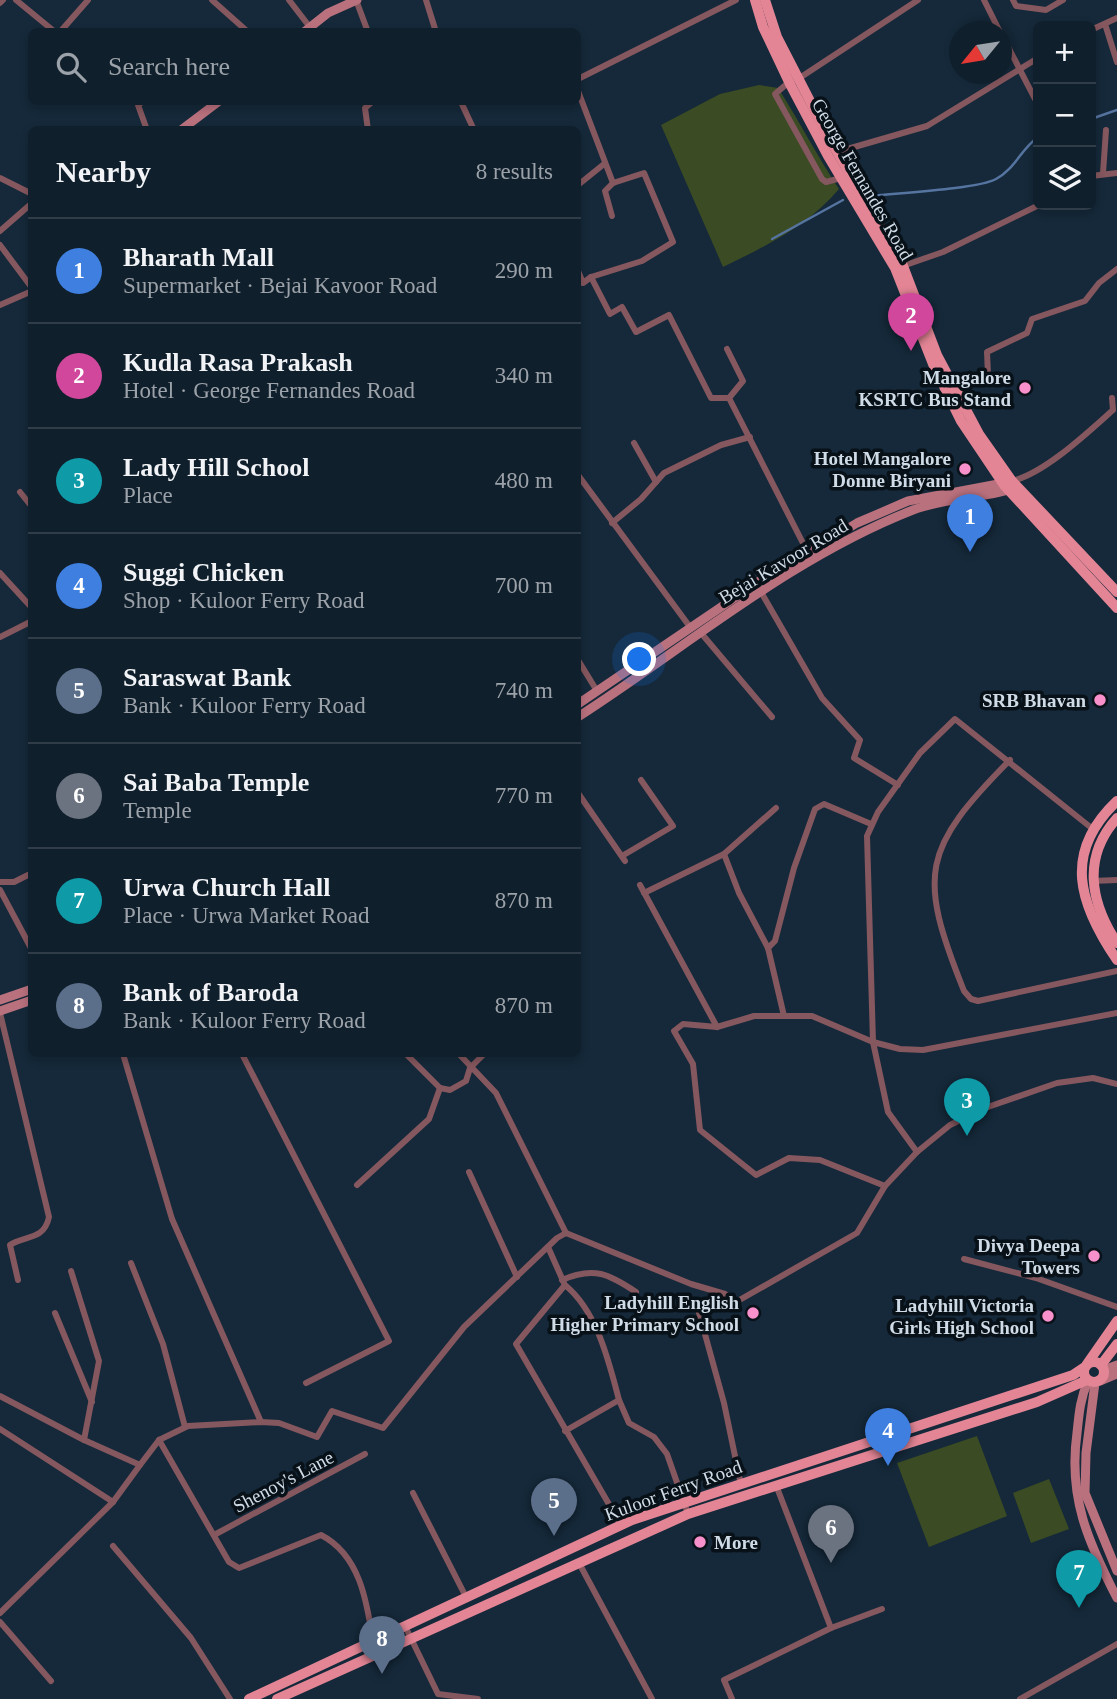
<!DOCTYPE html>
<html lang="en">
<head>
<meta charset="utf-8">
<style>
  :root { --surface:#101f2c; --page:#192734; --text:#f1f3f6; --muted:#9ca2a9; --line:#303d48; --accent:#8c9099 }
  body { margin:0; font-family:Georgia,serif; background:var(--page); color:var(--text) }
  .controls { position:absolute; right:21px; top:21px; display:grid; overflow:hidden; border-radius:10px; box-shadow:0 4px 10px #0003 }
  .controls button { width:63px; height:63px; display:grid; place-items:center; padding:0; border:0; border-bottom:2px solid var(--line); background:var(--surface); color:var(--text); font:35px sans-serif }
  .compass { position:absolute; left:949px; top:21px; width:63px; height:63px; border-radius:50%; background:var(--surface); box-shadow:0 4px 10px #0003; rotate:240deg }
  .you { position:absolute; left:640px; top:660px; width:24px; height:24px; margin:-18px; border:5px solid #fff; border-radius:50%; background:#1a73e8; box-shadow:0 0 0 10px #1a73e833 }
  .badge { display:grid; place-items:center; width:46px; height:46px; border-radius:50%; background:var(--accent); color:#fff; font-size:23px; font-weight:700 }
  .pin { position:absolute; translate:-50% -58px; filter:drop-shadow(0 2px 4px #0008) }
  .pin::after { content:''; position:absolute; top:37px; width:24px; height:21px; background:inherit; clip-path:polygon(0 0,100% 0,50% 100%) }
  .list { margin:0; padding:0; list-style:none }
  h2 { display:flex; justify-content:space-between; align-items:center; height:91px; margin:0; padding:0 28px; font-size:30px }
  h2 small { font-size:23px; font-weight:400; color:var(--muted) }
  .list li { display:grid; grid-template-columns:46px 1fr auto; gap:21px; align-items:center; box-sizing:border-box; height:105px; padding:0 28px; border-top:2px solid var(--line) }
  .list b { display:block; font-size:26px; white-space:nowrap }
  .list p { margin:0; font-size:23px; white-space:nowrap; color:var(--muted) }
  .list em { font-size:23px; font-style:normal; color:var(--muted) }
  .icon { flex:none; width:38px; height:38px; fill:none; stroke:currentColor; stroke-width:2; stroke-linecap:round; stroke-linejoin:round }
  .map { position:relative; flex:none; width:1117px; height:1699px; overflow:hidden }
  .search { position:absolute; background:var(--surface); box-shadow:0 4px 10px #0003; left:28px; top:28px; width:553px; height:77px; display:flex; align-items:center; gap:18px; box-sizing:border-box; padding:0 24px; border-radius:10px; color:var(--muted); font-size:26px }
  .panel { position:absolute; background:var(--surface); box-shadow:0 4px 10px #0003; left:28px; top:126px; width:553px; height:931px; border-radius:10px }
  .map>svg:first-child { display:block }
  .green { fill:#3b4b23 }
  .lines { fill:none; stroke-linecap:round; stroke-linejoin:round }
  .stream { stroke:#5674a0; stroke-width:2.5 }
  .street { stroke:#85575e; stroke-width:6 }
  .secondary { stroke:#ba717e; stroke-width:9 }
  .primary { stroke:#e38595; stroke-width:10 }
  .poi-dot { fill:#f890cc; stroke:#081118; stroke-width:2.5 }
  .labels { text-anchor:middle; stroke-width:7; stroke-linejoin:round; paint-order:stroke }
  .street-label { font-size:19px; fill:#cfdbe6; stroke:#081118 }
  .poi-label { font-size:19px; font-weight:bold; fill:#cfdbe6; stroke:#081118; text-anchor:end }
</style>
</head>
<body>
<div class="map">
<svg width="1117" height="1699" viewBox="0 0 1117 1699">
  <rect width="100%" height="100%" fill="#15293a"/>
  <g class="green">
    <path d="M759 85 778 88C800 122 817 156 839 189 808 226 766 246 723 267L661 125 720 94Z"/>
    <path d="M977 1436 1007 1516 929 1547 897 1463Z"/>
    <path d="M1049 1479 1069 1529 1031 1543 1013 1493Z"/>
  </g>
  <g class="lines">
    <g class="stream">
      <path d="M1091 119 1117 110"/>
      <path d="M872 196C897 193 978 189 996 179 1015 169 1021 149 1038 137"/>
      <path d="M772 239 843 200"/>
    </g>
    <g class="street">
      <path d="M16 0 55 32"/>
      <path d="M212 0 248 32"/>
      <path d="M289 0 309 26"/>
      <path d="M356 0 368 32"/>
      <path d="M426 0 436 32"/>
      <path d="M984 0 1000 32"/>
      <path d="M1013 0 1016 6 1046 10 1063 0"/>
      <path d="M0 3 3 0"/>
      <path d="M1105 24 1117 62"/>
      <path d="M1091 30 1117 18"/>
      <path d="M60 32 88 0"/>
      <path d="M1002 35 1035 99"/>
      <path d="M578 79 736 0"/>
      <path d="M798 79 918 0"/>
      <path d="M789 82 775 94 822 179 826 182 841 178"/>
      <path d="M578 91 613 183"/>
      <path d="M142 102 138 105 147 130"/>
      <path d="M461 102 474 130"/>
      <path d="M368 130 365 108 372 102"/>
      <path d="M837 152 927 126 1038 58"/>
      <path d="M1103 173 1106 130"/>
      <path d="M1091 176 1117 173"/>
      <path d="M0 178 32 194"/>
      <path d="M578 185 604 164"/>
      <path d="M0 231 32 203"/>
      <path d="M0 245 32 288"/>
      <path d="M900 267 943 252 1039 205"/>
      <path d="M578 271 583 283 591 277 642 261 673 242 644 173 613 183 605 191 612 216"/>
      <path d="M591 277 610 314 622 307 636 332 669 315 711 398H729"/>
      <path d="M0 305 32 291"/>
      <path d="M727 349 743 381 729 398 808 553"/>
      <path d="M957 392 988 375 987 352 1027 333 1032 319 1085 301 1099 283 1117 269"/>
      <path d="M634 443 656 482"/>
      <path d="M578 475 690 627"/>
      <path d="M1012 481C1045 473 1087 433 1113 410L1112 398"/>
      <path d="M20 492 32 507"/>
      <path d="M612 523 641 499 664 473 721 445 750 437"/>
      <path d="M0 573 32 608"/>
      <path d="M761 592 822 698 860 740 854 758 898 785"/>
      <path d="M701 633 772 717"/>
      <path d="M0 637 32 621"/>
      <path d="M578 660 597 691"/>
      <path d="M1010 760C922 849 917 874 964 991L971 999 978 1001 1117 971"/>
      <path d="M578 793 625 861"/>
      <path d="M724 854 739 893 768 948 784 1016"/>
      <path d="M622 856 673 826 641 780"/>
      <path d="M1092 881 1117 880"/>
      <path d="M0 882H14L28 875"/>
      <path d="M640 885 717 1027"/>
      <path d="M0 890 32 950"/>
      <path d="M644 893 724 854 776 808"/>
      <path d="M768 948 775 941 794 868 815 809 824 804 871 824"/>
      <path d="M0 1013 49 1217C44 1241 24 1235 10 1245L18 1280"/>
      <path d="M123 1054 172 1219 261 1422"/>
      <path d="M242 1054 389 1341 306 1383"/>
      <path d="M406 1054 440 1088 450 1090 466 1081 470 1068 484 1054"/>
      <path d="M459 1054 496 1093 566 1233"/>
      <path d="M917 1152 888 1112 873 1042 867 836 878 812 920 753 955 719 1094 830"/>
      <path d="M469 1172 517 1277"/>
      <path d="M357 1185 429 1119 440 1088"/>
      <path d="M885 1186 820 1160 789 1158 756 1175 700 1130 693 1064 674 1031 683 1024 717 1027 754 1016H812L873 1042 900 1049 923 1050 1117 1013"/>
      <path d="M548 1247 564 1283"/>
      <path d="M964 1259 1036 1278 1117 1307"/>
      <path d="M131 1263 163 1344 185 1427"/>
      <path d="M71 1271 99 1361 84 1440 140 1465 159 1440"/>
      <path d="M562 1280C594 1266 609 1274 636 1292"/>
      <path d="M698 1309 724 1403 741 1485"/>
      <path d="M55 1313 92 1402"/>
      <path d="M0 1396 84 1440"/>
      <path d="M619 1400 629 1423 654 1437 667 1454 688 1514"/>
      <path d="M0 1429 113 1502 0 1613"/>
      <path d="M565 1431 619 1400C609 1362 597 1311 565 1285L516 1344 621 1525"/>
      <path d="M776 1485 831 1628 882 1609"/>
      <path d="M413 1493 467 1599"/>
      <path d="M113 1502 140 1465"/>
      <path d="M214 1535 365 1454"/>
      <path d="M113 1546 191 1638 230 1699"/>
      <path d="M579 1563 652 1699"/>
      <path d="M0 1622 51 1681"/>
      <path d="M405 1626 438 1694 478 1699"/>
      <path d="M373 1641C367 1602 360 1555 321 1535L239 1568 229 1562 159 1440 188 1426 261 1422 279 1423 317 1437 332 1411 383 1428 464 1327 557 1238 566 1233 691 1284 725 1294 736 1302 857 1233 885 1186 917 1152 950 1125 985 1108 1057 1083 1093 1078 1117 1084"/>
      <path d="M732 1699 724 1680 831 1628"/>
      <path d="M1020 1699 1117 1644"/>
    </g>
    <g class="secondary">
      <path d="M304 32 328 13 357 0"/>
      <path d="M181 130 218 102"/>
      <path d="M578 704 761 580 857 523 908 501 1009 482"/>
      <path d="M578 717C688 646 790 558 913 510 945 498 980 499 1012 489"/>
      <path d="M0 1000 32 989"/>
      <path d="M0 1011 32 1000"/>
      <path d="M1104 1370 1117 1365"/>
      <path d="M1088 1381C1080 1399 1079 1414 1077 1433 1068 1497 1088 1542 1117 1598"/>
      <path d="M1100 1381 1117 1374"/>
      <path d="M1095 1383 1086 1453 1085 1493 1117 1571"/>
    </g>
    <g class="primary">
      <path d="M755 0 763 27 791 86 828 156 895 268 933 364 961 421 1004 485 1117 608"/>
      <path d="M765 0 777 37 829 138 903 266 937 355 979 434 1012 481 1117 592"/>
      <path d="M1117 801C1062 853 1079 904 1117 960"/>
      <path d="M1117 818C1082 857 1090 902 1117 943"/>
      <circle cx="1094" cy="1372" r="10"/>
      <path d="M1087 1364 1117 1321"/>
      <path d="M1101 1365 1117 1344"/>
      <path d="M249 1699 632 1520 1073 1375 1085 1367"/>
      <path d="M277 1699 688 1514 1037 1402 1087 1380"/>
    </g>
  </g>
  <g class="poi-dot">
    <circle cx="1025" cy="388" r="7"/>
    <circle cx="965" cy="469" r="7"/>
    <circle cx="1100" cy="700" r="7"/>
    <circle cx="1094" cy="1256" r="7"/>
    <circle cx="753" cy="1313" r="7"/>
    <circle cx="1048" cy="1316" r="7"/>
    <circle cx="700" cy="1542" r="7"/>
  </g>
  <g class="labels">
    <g class="street-label">
      <text transform="translate(863 179) rotate(60)" y="7">George Fernandes Road</text>
      <text transform="translate(783 561) rotate(-31)" y="7">Bejai Kavoor Road</text>
      <text transform="translate(283 1481) rotate(-28)" y="7">Shenoy's Lane</text>
      <text transform="translate(673 1490) rotate(-20)" y="7">Kuloor Ferry Road</text>
    </g>
    <g class="poi-label">
      <text x="1011" y="384">Mangalore<tspan x="1011" dy="22">KSRTC Bus Stand</tspan></text>
      <text x="951" y="465">Hotel Mangalore<tspan x="951" dy="22">Donne Biryani</tspan></text>
      <text x="1086" y="707">SRB Bhavan</text>
      <text x="1080" y="1252">Divya Deepa<tspan x="1080" dy="22">Towers</tspan></text>
      <text x="739" y="1309">Ladyhill English<tspan x="739" dy="22">Higher Primary School</tspan></text>
      <text x="1034" y="1312">Ladyhill Victoria<tspan x="1034" dy="22">Girls High School</tspan></text>
      <text x="714" y="1549" text-anchor="start">More</text>
    </g>
  </g>
</svg>
<div class="controls">
<button>+</button>
<button>−</button>
<button><svg class="icon" aria-label="layers" viewBox="0 0 24 24"><path d="M12 4l9 5-9 5-9-5zM3 14l9 5 9-5"/></svg></button>
</div>
<svg class="compass" viewBox="-18 -18 36 36"><path d="M0-13l5 13h-10z" fill="#e53935"/><path d="M0 13l5-13h-10z" fill="#9ca2a9"/></svg>
<div class="you"></div>
<div class="pin badge" style="left:970px;top:552px;background:#3f7fe0">1</div>
<div class="pin badge" style="left:911px;top:351px;background:#d1479c">2</div>
<div class="pin badge" style="left:967px;top:1136px;background:#0f9aa8">3</div>
<div class="pin badge" style="left:888px;top:1466px;background:#3f7fe0">4</div>
<div class="pin badge" style="left:554px;top:1536px;background:#5c6f8a">5</div>
<div class="pin badge" style="left:831px;top:1563px;background:#6b7280">6</div>
<div class="pin badge" style="left:1079px;top:1608px;background:#0f9aa8">7</div>
<div class="pin badge" style="left:382px;top:1674px;background:#5c6f8a">8</div>
<div class="search"><svg class="icon" aria-label="search" viewBox="0 0 24 24"><circle cx="10" cy="10" r="6"/><path d="M15 15l6 6"/></svg>Search here</div>
<section class="panel">
<h2>Nearby<small>8 results</small></h2>
<ul class="list">
<li><span class="badge" style="background:#3f7fe0">1</span><div><b>Bharath Mall</b><p>Supermarket · Bejai Kavoor Road</p></div><em>290 m</em></li>
<li><span class="badge" style="background:#d1479c">2</span><div><b>Kudla Rasa Prakash</b><p>Hotel · George Fernandes Road</p></div><em>340 m</em></li>
<li><span class="badge" style="background:#0f9aa8">3</span><div><b>Lady Hill School</b><p>Place</p></div><em>480 m</em></li>
<li><span class="badge" style="background:#3f7fe0">4</span><div><b>Suggi Chicken</b><p>Shop · Kuloor Ferry Road</p></div><em>700 m</em></li>
<li><span class="badge" style="background:#5c6f8a">5</span><div><b>Saraswat Bank</b><p>Bank · Kuloor Ferry Road</p></div><em>740 m</em></li>
<li><span class="badge" style="background:#6b7280">6</span><div><b>Sai Baba Temple</b><p>Temple</p></div><em>770 m</em></li>
<li><span class="badge" style="background:#0f9aa8">7</span><div><b>Urwa Church Hall</b><p>Place · Urwa Market Road</p></div><em>870 m</em></li>
<li><span class="badge" style="background:#5c6f8a">8</span><div><b>Bank of Baroda</b><p>Bank · Kuloor Ferry Road</p></div><em>870 m</em></li>
</ul>
</section>
</div>
</body>
</html>
